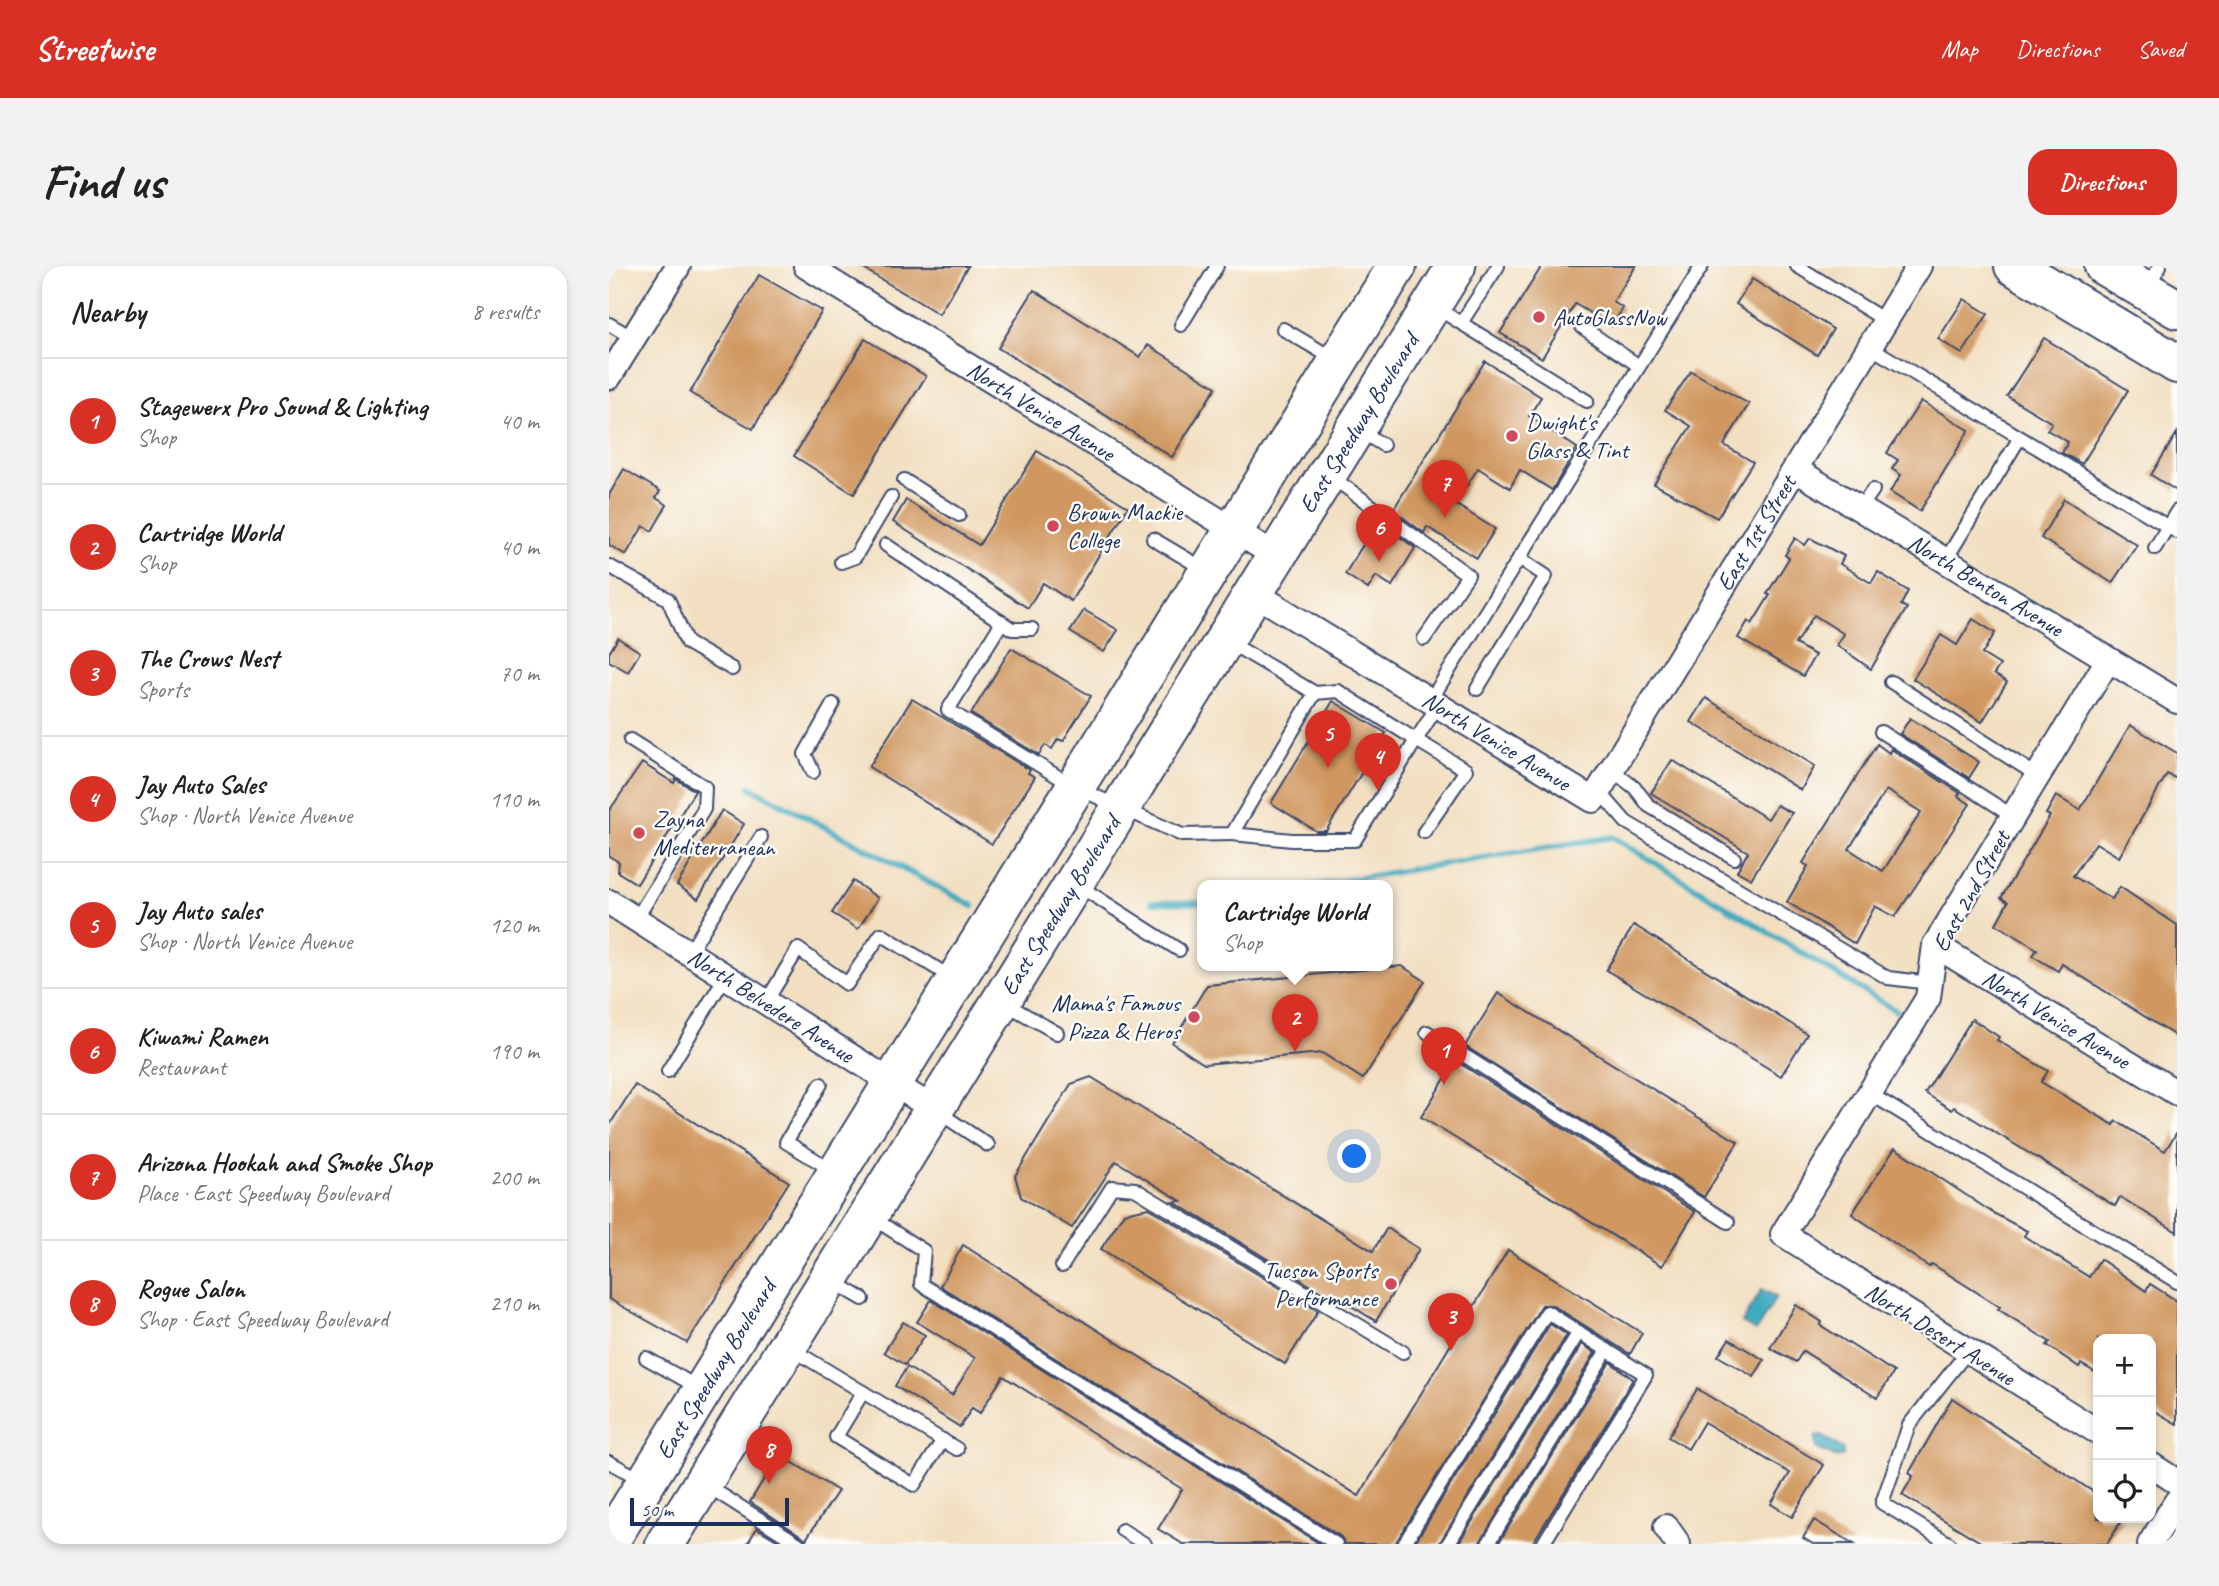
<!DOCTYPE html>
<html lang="en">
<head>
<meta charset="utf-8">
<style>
  :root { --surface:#fff; --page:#f2f2f2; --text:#222; --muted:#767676; --line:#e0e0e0; --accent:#d93025 }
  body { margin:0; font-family:Caveat,sans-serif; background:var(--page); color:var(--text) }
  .controls { position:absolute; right:21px; bottom:21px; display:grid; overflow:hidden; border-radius:14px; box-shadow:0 4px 10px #0003 }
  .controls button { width:63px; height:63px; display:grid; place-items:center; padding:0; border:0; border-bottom:2px solid var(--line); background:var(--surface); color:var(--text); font:35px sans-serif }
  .scale { position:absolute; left:21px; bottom:18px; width:159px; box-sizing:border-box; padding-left:7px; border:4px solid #1b2f5e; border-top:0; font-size:19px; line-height:24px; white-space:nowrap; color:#1b2f5e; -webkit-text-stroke:5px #fdfcf7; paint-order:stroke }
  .you { position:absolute; left:746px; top:891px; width:24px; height:24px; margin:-18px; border:5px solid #fff; border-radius:50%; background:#1a73e8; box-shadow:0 0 0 10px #1a73e833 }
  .badge { display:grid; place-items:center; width:46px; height:46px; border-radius:50%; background:var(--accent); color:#fff; font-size:23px; font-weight:700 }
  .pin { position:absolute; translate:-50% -58px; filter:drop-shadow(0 2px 4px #0008) }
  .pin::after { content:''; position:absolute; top:37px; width:24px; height:21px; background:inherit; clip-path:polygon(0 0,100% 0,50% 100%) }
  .popup { position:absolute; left:588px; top:614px; width:196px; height:91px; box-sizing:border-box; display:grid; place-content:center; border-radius:14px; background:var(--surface); filter:drop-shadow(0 2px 5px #0005); font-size:23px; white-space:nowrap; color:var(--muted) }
  .popup b { font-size:26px; color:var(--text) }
  .popup::after { content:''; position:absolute; left:50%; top:100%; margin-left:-14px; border:14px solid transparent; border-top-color:var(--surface) }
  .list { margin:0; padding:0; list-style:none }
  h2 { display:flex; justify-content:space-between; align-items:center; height:91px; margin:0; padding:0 28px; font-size:30px }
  h2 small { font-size:23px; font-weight:400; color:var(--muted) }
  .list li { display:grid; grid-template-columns:46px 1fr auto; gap:21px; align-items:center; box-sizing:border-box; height:126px; padding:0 28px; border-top:2px solid var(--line) }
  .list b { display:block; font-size:26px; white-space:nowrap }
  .list p { margin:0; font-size:23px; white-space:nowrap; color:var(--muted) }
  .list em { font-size:23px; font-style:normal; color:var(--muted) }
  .icon { flex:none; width:38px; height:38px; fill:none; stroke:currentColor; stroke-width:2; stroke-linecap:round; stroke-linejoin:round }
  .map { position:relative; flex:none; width:1568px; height:1278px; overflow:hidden; border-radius:21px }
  header { display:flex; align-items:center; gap:42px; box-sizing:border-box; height:98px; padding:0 35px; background:var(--accent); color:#fff }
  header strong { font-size:33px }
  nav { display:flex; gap:38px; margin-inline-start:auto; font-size:24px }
  .intro { display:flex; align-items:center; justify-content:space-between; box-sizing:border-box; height:168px; padding:0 42px }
  h1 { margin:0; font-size:49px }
  .button { padding:18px 32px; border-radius:21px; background:var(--accent); color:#fff; font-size:24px; font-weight:700 }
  main { display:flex; gap:42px; padding:0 42px }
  aside { flex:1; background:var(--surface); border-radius:21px; box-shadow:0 4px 10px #0003 }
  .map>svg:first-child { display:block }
  .water { fill:#41aac0; stroke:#2e6c8f; stroke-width:2 }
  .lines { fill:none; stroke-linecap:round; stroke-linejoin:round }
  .stream { stroke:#41aac0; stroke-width:6 }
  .building { fill:#d09860; fill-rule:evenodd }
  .lane-casing { stroke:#3b496d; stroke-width:16 }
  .street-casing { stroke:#3b496d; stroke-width:28 }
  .primary-casing { stroke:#3b496d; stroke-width:42 }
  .lane { stroke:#fff; stroke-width:12 }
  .street { stroke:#fff; stroke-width:24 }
  .primary { stroke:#fff; stroke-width:38 }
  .poi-dot { fill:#d1495b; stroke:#fdfcf7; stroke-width:2.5 }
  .labels { text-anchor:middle; stroke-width:5; stroke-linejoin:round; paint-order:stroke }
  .poi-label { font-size:24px; fill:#1b2f5e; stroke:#fdfcf7; text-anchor:start }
  .street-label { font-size:24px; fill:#1b2f5e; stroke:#fdfcf7 }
</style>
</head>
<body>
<header>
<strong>Streetwise</strong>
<nav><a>Map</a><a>Directions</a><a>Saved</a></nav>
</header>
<div class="intro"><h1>Find us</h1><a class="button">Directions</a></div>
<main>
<aside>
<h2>Nearby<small>8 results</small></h2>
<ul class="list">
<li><span class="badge">1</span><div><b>Stagewerx Pro Sound &amp; Lighting</b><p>Shop</p></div><em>40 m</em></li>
<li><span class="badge">2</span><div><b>Cartridge World</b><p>Shop</p></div><em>40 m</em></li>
<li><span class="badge">3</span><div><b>The Crows Nest</b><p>Sports</p></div><em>70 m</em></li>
<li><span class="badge">4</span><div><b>Jay Auto Sales</b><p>Shop · North Venice Avenue</p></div><em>110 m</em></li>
<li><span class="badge">5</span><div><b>Jay Auto sales</b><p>Shop · North Venice Avenue</p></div><em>120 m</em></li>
<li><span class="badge">6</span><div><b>Kiwami Ramen</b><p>Restaurant</p></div><em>190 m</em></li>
<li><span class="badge">7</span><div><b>Arizona Hookah and Smoke Shop</b><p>Place · East Speedway Boulevard</p></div><em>200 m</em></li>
<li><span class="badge">8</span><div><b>Rogue Salon</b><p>Shop · East Speedway Boulevard</p></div><em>210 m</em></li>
</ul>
</aside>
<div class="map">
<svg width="1568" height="1278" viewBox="0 0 1568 1278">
  <rect width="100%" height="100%" fill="#fdfcf7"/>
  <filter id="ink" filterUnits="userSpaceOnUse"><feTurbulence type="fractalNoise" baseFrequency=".0143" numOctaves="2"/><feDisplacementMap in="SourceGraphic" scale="14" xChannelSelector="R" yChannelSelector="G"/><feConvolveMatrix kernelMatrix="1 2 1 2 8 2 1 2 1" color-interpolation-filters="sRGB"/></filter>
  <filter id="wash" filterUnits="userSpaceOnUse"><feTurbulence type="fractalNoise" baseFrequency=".00686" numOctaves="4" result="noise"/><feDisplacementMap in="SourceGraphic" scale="28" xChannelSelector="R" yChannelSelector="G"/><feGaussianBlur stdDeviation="1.57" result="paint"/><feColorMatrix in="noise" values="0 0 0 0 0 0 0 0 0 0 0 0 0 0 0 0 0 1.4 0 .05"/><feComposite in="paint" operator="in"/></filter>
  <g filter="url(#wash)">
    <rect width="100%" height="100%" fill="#f2dfc1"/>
    <g class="water">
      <path d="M1153 1023 1167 1031 1147 1065 1133 1057Z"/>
      <path d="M1213 1170 1234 1183V1190L1228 1192 1207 1182 1206 1171Z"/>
    </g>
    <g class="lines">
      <g class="stream">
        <path d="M141 521 364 640"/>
        <path d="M700 620 1004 571 1289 746"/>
        <path d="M543 636 593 637"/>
      </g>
    </g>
    <g id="blocks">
      <g class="building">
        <path d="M250 0H359L330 48Z"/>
        <path d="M933 0H1027L1004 36 1014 42 1003 60 966 38 933 92 891 67Z"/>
        <path d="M150 9 213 45 144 163 81 127Z"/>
        <path d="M1143 13 1224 63 1208 89 1127 38Z"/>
        <path d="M425 24 531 91 539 79 607 121 563 191 389 82Z"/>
        <path d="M1355 33 1379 48 1353 88 1329 73Z"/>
        <path d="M1435 72 1519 124 1473 198 1453 187 1459 176 1438 164 1443 157 1398 130Z"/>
        <path d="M256 73 317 110 245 228 185 190Z"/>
        <path d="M876 95 932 131 920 150 968 182 943 224 911 204 901 222 869 202 846 238 886 263 868 292 818 261 815 267 784 244Z"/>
        <path d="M1082 105 1140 138 1115 179 1144 196 1108 252 1045 218 1082 160 1056 144Z"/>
        <path d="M1312 135 1360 164 1311 245 1281 226 1292 209 1283 203 1289 194 1278 187Z"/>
        <path d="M1568 167V225L1542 209Z"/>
        <path d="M428 185 519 241 462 335 434 317 419 342 284 256 297 234 370 279Z"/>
        <path d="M15 203 51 225 47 232 58 239 43 265 34 260 17 289 0 279V229Z"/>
        <path d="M1455 233 1528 279 1503 317 1432 272Z"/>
        <path d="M775 259 806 282 783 320 767 310 759 323 736 308 757 274 763 276Z"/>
        <path d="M1186 272 1196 279 1201 272 1235 290 1231 298 1262 317 1269 306 1299 325 1292 339 1298 342 1262 403 1228 379 1235 368 1205 349 1186 378 1206 389 1194 410 1129 372 1139 355 1143 358 1161 329 1158 328 1180 292 1176 289Z"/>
        <path d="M475 344 509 364 495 386 461 366Z"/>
        <path d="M1364 353 1386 367 1373 388 1391 399 1385 408 1398 416 1373 456 1304 413 1332 369 1348 379Z"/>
        <path d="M9 372 31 386 19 406 0 395V387Z"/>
        <path d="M402 382 482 430 454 475 449 473 443 483 436 479 430 489 362 448Z"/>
        <path d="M1097 432 1206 500 1192 524 1082 456Z"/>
        <path d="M303 433 421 504 419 507 426 511 383 578 260 501Z"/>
        <path d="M724 435 777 467 717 565H707L662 537Z"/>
        <path d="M1301 452 1370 496 1360 512 1291 468Z"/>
        <path d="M1521 459 1568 487V513L1558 508 1510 591 1487 577 1464 610 1503 633 1511 621 1568 659V771L1453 698 1449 705 1424 690 1428 683 1387 658 1399 636 1392 632 1441 550 1437 548 1447 530 1471 544Z"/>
        <path d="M1268 478 1280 487 1282 483 1351 527 1349 530 1361 538 1286 651 1266 640 1246 678 1178 636 1199 600 1194 597ZM1277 524 1312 546 1274 605 1240 583Z"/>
        <path d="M1063 494 1159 553 1168 539 1183 547 1142 613 1128 605 1139 586 1042 527Z"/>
        <path d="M33 497 65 517 67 513 86 525 28 618 9 606 10 596 0 590V545Z"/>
        <path d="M113 544 135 558 89 633 68 619Z"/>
        <path d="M244 615 269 632 249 663 223 647Z"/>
        <path d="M1025 659 1198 768 1172 810 997 704Z"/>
        <path d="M793 700 816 715 754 813 713 787 595 798 563 777 598 719Z"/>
        <path d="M889 727 1129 876 1095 931 856 780Z"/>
        <path d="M1363 753 1390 771 1388 774 1439 805 1432 816 1505 859 1507 855 1556 885 1568 866V966L1511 931 1506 940 1345 841 1343 844 1316 827Z"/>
        <path d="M847 795 1086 946 1053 1000 812 851Z"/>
        <path d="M482 811 764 985 778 962 810 983 767 1055 721 1027 719 1030 565 936 572 935 507 895 463 962 412 931 406 910 462 818Z"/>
        <path d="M26 819 180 916 78 1077 0 1033V860Z"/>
        <path d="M1286 882 1384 947 1418 965 1415 970 1480 1011 1491 993 1537 1025 1541 1018 1568 1035V1158L1542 1143V1073H1489V1108L1472 1098 1470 1101 1438 1079 1441 1076 1389 1043 1391 1041 1323 998 1320 1001 1243 948Z"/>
        <path d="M540 942 709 1045 676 1098 492 983 515 947Z"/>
        <path d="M354 979 750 1230 899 984 1033 1067 1021 1088 943 1039H933L786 1278H736L732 1271 331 1020Z"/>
        <path d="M322 1034 711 1278H574L549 1263 573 1223 394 1110 371 1147 363 1142 351 1161 286 1120 298 1101 343 1129 366 1092 308 1056Z"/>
        <path d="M1187 1039 1213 1056 1211 1059 1285 1106 1268 1132 1194 1085 1187 1096 1161 1082Z"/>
        <path d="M294 1056 316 1069 296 1099 275 1086Z"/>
        <path d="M941 1058 958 1069 830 1278H805Z"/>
        <path d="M1120 1073 1155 1094 1145 1111 1109 1090Z"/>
        <path d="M973 1078 986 1087 870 1278H849Z"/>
        <path d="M1001 1096 1024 1113 982 1183 923 1278H889Z"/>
        <path d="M1088 1123 1215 1199 1183 1251 1162 1238 1181 1207 1095 1156 1079 1183 1059 1171Z"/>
        <path d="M1343 1132 1489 1229V1252H1514L1498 1278H1375L1293 1229 1304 1210 1300 1207Z"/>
        <path d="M170 1188 229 1225 197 1273 141 1236Z"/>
        <path d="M1205 1254 1245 1278H1204L1194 1272Z"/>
        <path d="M148 1262 174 1278H138Z"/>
      </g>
    </g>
  </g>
  <g filter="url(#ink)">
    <use href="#blocks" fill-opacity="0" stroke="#3b496d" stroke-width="2"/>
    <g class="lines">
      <defs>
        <g id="lane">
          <path d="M1188 0 1277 55"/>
          <path d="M1538 21 1551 0"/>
          <path d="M826 41 978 135"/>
          <path d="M852 57 889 0"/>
          <path d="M0 58 24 72"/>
          <path d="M572 59 608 0"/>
          <path d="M973 61 1030 100"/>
          <path d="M674 63 725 93"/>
          <path d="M1261 81 1568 266"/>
          <path d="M751 165 774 179"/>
          <path d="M721 210 859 309 815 373"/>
          <path d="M295 214 350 249"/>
          <path d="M1251 243 1264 224"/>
          <path d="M544 273 595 303"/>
          <path d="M277 279 403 363H423"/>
          <path d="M1546 282 1568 245"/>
          <path d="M1336 295 1410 173"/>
          <path d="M232 296 246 291 282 231"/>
          <path d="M0 300 59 333 78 377 123 403"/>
          <path d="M393 356 339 444 466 521 573 569 623 568 706 427 618 375"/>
          <path d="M1282 416 1429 510"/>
          <path d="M868 423 937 310 910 292"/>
          <path d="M706 427 729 425 807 474 829 439"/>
          <path d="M821 435 1093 0"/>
          <path d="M1272 466 1404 550"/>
          <path d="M21 474 96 521 95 543 27 653"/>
          <path d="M1003 504 1026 522 1040 540 1125 592"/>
          <path d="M204 506 196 488 224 438"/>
          <path d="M990 525 1017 556 1279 712 1321 717"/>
          <path d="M623 568 683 574H746L807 474 857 504 815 566"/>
          <path d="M467 618 570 684"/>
          <path d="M80 687 152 571"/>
          <path d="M157 736 189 683 238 718 272 668 343 712"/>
          <path d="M397 738 448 767"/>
          <path d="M818 766 1119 956"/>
          <path d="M59 805 116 711"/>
          <path d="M212 818 177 876 223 904"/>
          <path d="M1260 827 1568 1016"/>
          <path d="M329 846 379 879"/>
          <path d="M262 951 315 985 312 1018 727 1278"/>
          <path d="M453 1000 503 921 526 923 794 1086"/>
          <path d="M225 1016 254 1033"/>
          <path d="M181 1082 348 1183"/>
          <path d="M37 1092 92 1123"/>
          <path d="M254 1126 227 1171 305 1219 334 1174"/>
          <path d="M0 1196 33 1214"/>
          <path d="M97 1219 190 1278"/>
          <path d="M513 1264 536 1278"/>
          <path d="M795 1278 938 1046 1037 1109 934 1278"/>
          <path d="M839 1278 970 1066"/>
          <path d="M879 1278 998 1084"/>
          <path d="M1341 1278 1273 1237 1300 1159 1359 1085"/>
        </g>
        <g id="street">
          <path id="s1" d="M197 0 667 290"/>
          <path d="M0 111 69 0"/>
          <path id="s2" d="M1187 204 1568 435"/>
          <path id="s3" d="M645 327 984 534 1310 0"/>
          <path id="s4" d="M0 636 326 844"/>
          <path id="s5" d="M1326 679 1568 827"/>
          <path d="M1489 1166 1174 968 1319 732 1326 679 1499 394"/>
          <path d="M1542 1199 1568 1216"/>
          <path d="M1057 1261 1069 1278"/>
          <path d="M1541 1278 1568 1235"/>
        </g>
        <g id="primary">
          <path d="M1405 0 1568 98"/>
          <path d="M1495 0 1568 43"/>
          <path id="s6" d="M0 1276 788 0"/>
          <path id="s7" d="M56 1278 847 0"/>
        </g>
      </defs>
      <use href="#lane" class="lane-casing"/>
      <use href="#street" class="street-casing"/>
      <use href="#primary" class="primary-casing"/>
      <use href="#lane" class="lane"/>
      <use href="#street" class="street"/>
      <use href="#primary" class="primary"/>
    </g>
  </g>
  <g class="poi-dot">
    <circle cx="930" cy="51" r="7"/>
    <circle cx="903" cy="170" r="7"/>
    <circle cx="444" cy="260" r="7"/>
    <circle cx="30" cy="567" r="7"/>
    <circle cx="585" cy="751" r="7"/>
    <circle cx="782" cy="1018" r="7"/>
  </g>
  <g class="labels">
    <g class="poi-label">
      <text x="944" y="59">AutoGlassNow</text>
      <text x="917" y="164">Dwight's<tspan x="917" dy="28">Glass &amp; Tint</tspan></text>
      <text x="458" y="254">Brown Mackie<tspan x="458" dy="28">College</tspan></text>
      <text x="44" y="561">Zayna<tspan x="44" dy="28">Mediterranean</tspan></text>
      <text x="571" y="745" text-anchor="end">Mama's Famous<tspan x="571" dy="28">Pizza &amp; Heros</tspan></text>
      <text x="768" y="1012" text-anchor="end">Tucson Sports<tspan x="768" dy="28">Performance</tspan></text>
    </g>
    <g class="street-label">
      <text dy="8" stroke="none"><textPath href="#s1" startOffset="276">North Venice Avenue</textPath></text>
      <text dy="8" stroke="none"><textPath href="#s7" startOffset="1318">East Speedway Boulevard</textPath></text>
      <text dy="8" stroke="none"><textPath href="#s3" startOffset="710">East 1st Street</textPath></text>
      <text dy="8" stroke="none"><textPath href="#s2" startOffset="222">North Benton Avenue</textPath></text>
      <text dy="8" stroke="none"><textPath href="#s3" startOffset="284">North Venice Avenue</textPath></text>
      <text transform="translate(1362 625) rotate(-61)" y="8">East 2nd Street</text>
      <text dy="8" stroke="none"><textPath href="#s7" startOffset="751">East Speedway Boulevard</textPath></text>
      <text dy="8" stroke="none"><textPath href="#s4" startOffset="192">North Belvedere Avenue</textPath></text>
      <text dy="8" stroke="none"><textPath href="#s5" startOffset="142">North Venice Avenue</textPath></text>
      <text transform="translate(1331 1068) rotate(32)" y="8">North Desert Avenue</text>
      <text dy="8" stroke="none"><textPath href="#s6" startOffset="203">East Speedway Boulevard</textPath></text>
    </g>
  </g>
</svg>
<div class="controls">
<button>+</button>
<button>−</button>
<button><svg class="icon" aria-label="locate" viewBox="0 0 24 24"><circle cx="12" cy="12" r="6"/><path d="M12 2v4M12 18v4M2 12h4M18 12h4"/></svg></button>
</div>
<div class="scale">50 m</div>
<div class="you"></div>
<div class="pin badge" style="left:835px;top:819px">1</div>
<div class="pin badge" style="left:686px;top:786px">2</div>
<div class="popup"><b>Cartridge World</b>Shop</div>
<div class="pin badge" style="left:842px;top:1085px">3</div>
<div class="pin badge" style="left:769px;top:525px">4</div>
<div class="pin badge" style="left:719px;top:502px">5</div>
<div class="pin badge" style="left:770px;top:296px">6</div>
<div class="pin badge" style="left:836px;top:252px">7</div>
<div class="pin badge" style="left:160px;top:1218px">8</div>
</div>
</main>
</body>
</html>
